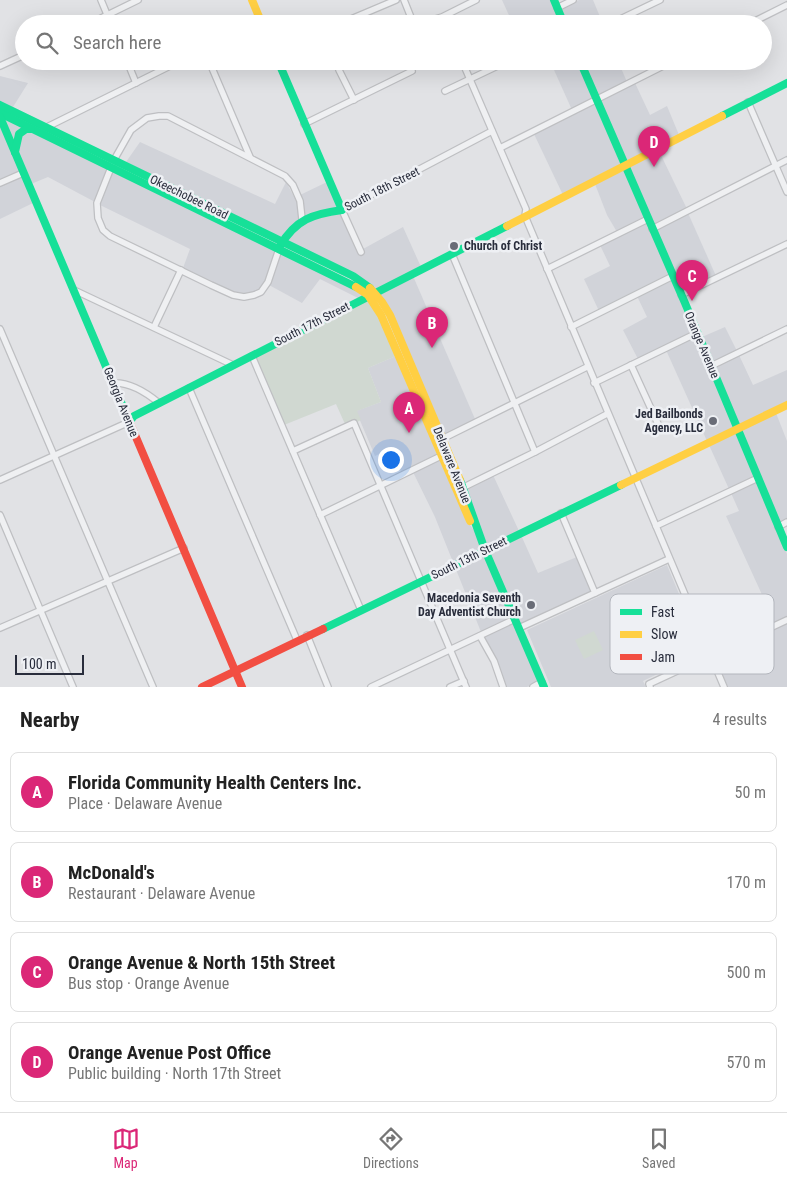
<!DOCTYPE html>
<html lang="en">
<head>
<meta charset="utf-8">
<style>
  :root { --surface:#fff; --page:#f2f2f2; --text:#222; --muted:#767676; --line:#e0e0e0; --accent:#db2777 }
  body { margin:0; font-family:"Roboto Condensed",sans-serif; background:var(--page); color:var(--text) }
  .scale { position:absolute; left:15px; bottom:12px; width:69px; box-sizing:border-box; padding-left:5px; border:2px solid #292d3c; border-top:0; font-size:14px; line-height:18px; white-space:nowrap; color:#292d3c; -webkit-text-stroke:4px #eef0f4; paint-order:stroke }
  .you { position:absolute; left:390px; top:459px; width:18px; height:18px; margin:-12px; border:4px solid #fff; border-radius:50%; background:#1a73e8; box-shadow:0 0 0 8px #1a73e833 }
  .badge { display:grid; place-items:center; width:32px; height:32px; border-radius:50%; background:var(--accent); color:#fff; font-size:16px; font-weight:700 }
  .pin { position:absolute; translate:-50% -41px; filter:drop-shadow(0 1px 2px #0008) }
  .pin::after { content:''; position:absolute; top:26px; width:18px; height:15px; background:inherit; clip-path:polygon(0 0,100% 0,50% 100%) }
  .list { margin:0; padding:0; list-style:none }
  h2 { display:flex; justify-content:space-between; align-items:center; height:65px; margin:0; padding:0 20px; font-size:21px }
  h2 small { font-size:16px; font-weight:400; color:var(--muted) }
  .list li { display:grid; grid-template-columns:32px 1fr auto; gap:15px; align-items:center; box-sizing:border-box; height:80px; margin:0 10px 10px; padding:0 10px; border:1px solid var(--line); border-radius:8px }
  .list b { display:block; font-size:19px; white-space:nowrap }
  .list p { margin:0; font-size:16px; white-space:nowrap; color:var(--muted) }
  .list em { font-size:16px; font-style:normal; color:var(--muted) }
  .icon { flex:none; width:28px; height:28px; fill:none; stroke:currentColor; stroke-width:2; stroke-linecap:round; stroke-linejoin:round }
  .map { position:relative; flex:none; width:787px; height:687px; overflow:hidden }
  .search { position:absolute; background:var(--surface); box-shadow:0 5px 20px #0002; left:15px; right:15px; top:15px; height:55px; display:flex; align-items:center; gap:12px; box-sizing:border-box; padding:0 18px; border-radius:28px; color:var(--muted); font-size:19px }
  .sheet { height:425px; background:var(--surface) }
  nav { display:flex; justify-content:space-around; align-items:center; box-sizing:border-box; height:70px; border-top:1px solid var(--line); background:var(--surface); font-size:14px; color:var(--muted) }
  nav a { display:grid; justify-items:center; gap:2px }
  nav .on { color:var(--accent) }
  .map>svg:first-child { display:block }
  .built { fill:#d1d3d9 }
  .green { fill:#d0d8d1 }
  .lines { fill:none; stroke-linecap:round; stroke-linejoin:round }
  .street-casing { stroke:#bebfc2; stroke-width:8 }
  .street { stroke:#eff0f2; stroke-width:5.5 }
  .fast { stroke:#16e098; stroke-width:8 }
  .slow { stroke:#ffcf43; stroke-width:8 }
  .jam { stroke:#f24e42; stroke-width:8 }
  .poi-dot { fill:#696c77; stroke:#eef0f4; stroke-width:2 }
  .labels { text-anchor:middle; stroke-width:5; stroke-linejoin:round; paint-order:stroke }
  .street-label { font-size:12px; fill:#292d3c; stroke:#eef0f4 }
  .poi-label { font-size:12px; font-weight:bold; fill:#292d3c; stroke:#eef0f4; text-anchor:end }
  .key { fill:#eef0f4; stroke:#b3b6bd; stroke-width:1 }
  .key-label { font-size:14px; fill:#292d3c }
</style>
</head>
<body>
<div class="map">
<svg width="787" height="687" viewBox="0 0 787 687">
  <rect width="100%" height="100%" fill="#e1e2e5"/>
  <g class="built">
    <path d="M502 0H551L561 24H522L521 22 513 24Z"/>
    <path d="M579 0H593L603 24H567L561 9Z"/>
    <path d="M550 61H577L593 100 572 110Z"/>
    <path d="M583 61H618L627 82 598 97Z"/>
    <path d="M0 76 28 83 13 107 47 124 0 103Z"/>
    <path d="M635 83 650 115 667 106 679 135 626 162 600 102Z"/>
    <path d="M595 104 621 165 563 195 534 134Z"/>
    <path d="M3 117 109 170 95 202 48 177 31 184Z"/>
    <path d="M0 124 20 172 0 180Z"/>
    <path d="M140 142 275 204 286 182 297 202 300 219 281 239 126 162Z"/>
    <path d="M659 151 687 209 654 225 628 167Z"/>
    <path d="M623 169 645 218 617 232 607 215 595 184Z"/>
    <path d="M113 172 275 251 266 281 259 290 244 295 234 293 183 268 190 249 100 205Z"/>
    <path d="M21 176 33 203 0 219V185Z"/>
    <path d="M327 182 338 208 305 216 303 201 300 195Z"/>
    <path d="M340 213 360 255 364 253 363 249 403 227 421 267 376 289 286 241 304 222Z"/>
    <path d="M688 213 716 276 683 292 656 230Z"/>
    <path d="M646 222 670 275 599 311 584 279 610 266 600 245Z"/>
    <path d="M280 253 350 286 363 295 358 298 320 279 302 303 269 285Z"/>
    <path d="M413 276 475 419 444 435 379 292Z"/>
    <path d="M671 279 694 332 638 359 623 330 647 317 637 296Z"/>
    <path d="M725 327 737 351 713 363 702 337Z"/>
    <path d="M696 336 734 428 707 441 666 350Z"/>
    <path d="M739 355 753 385 787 370V403L739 426 714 367Z"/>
    <path d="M396 356 438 455 401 472 392 448 375 456 356 411 381 402 368 368Z"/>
    <path d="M776 413 787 441V520L780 523 741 430Z"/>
    <path d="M736 433 755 477 729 489 709 445Z"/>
    <path d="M440 459 465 518 475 532 482 548 453 562 435 517 413 472Z"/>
    <path d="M493 475 519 531 486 546 466 489Z"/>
    <path d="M756 481 787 554V618L775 623 726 516 739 511 731 493Z"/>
    <path d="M521 535 538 573 577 557 592 592 520 624 488 551Z"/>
    <path d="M483 553 512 618 481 632 455 567Z"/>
    <path d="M667 565 703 652 643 681 646 687H551L527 630Z"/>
    <path d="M513 622 539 681 527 687H506L496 660 483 637Z"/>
    <path d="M787 623V687H728L714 657Z"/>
  </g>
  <g class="green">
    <path d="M368 300 372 303 396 356 368 368 381 402 357 411 361 420 357 422 355 419 345 424 336 404 284 425 255 356Z"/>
    <path d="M594 631 603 650 584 659 575 640Z"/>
  </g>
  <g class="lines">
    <defs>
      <g id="street">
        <path d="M101 0 111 24"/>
        <path d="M404 0 412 20 415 24"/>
        <path d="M557 8 573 0"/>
        <path d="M344 22 396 0"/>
        <path d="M89 24 138 0"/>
        <path d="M246 24 259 17"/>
        <path d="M418 24 442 17 476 0"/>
        <path d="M610 24 660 0"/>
        <path d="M749 24 787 5"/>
        <path d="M127 61 136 83"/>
        <path d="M209 61 250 157"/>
        <path d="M462 61 526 209 525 216 724 687"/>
        <path d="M0 66 24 55"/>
        <path d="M339 70 354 100"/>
        <path d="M445 91 508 61"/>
        <path d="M748 102 787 192"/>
        <path d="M304 124 412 71"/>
        <path d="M47 127 180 61"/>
        <path d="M500 148 673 61"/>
        <path d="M0 183 23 173"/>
        <path d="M652 229 787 160"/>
        <path d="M279 249 268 282 261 292 254 295 244 297 233 295 211 285 110 236 103 230 98 218 97 203 114 160 131 130 147 118 159 116H168L285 176 293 185 300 201 302 219"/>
        <path d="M361 252 342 210 492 131"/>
        <path d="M452 254 535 452"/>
        <path d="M547 269 648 219"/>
        <path d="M74 290 233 365"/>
        <path d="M681 295 787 244"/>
        <path d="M154 327 181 270"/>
        <path d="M571 327 673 276"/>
        <path d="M0 329 153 687"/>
        <path d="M252 356 361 610"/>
        <path d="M631 365 658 424"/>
        <path d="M711 366 787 329"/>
        <path d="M113 383C129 382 147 393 159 403"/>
        <path d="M594 383 697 333"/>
        <path d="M189 388 297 640"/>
        <path d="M442 439 587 367"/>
        <path d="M293 451 354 423 466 687"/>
        <path d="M0 480 129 422"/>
        <path d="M460 489 535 452 607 414"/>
        <path d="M561 513 595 593"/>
        <path d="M0 515 73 687"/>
        <path d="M320 515 441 456"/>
        <path d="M656 526 758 478"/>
        <path d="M778 527 787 522"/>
        <path d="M0 628 184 548"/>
        <path d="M519 628 669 559"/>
        <path d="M307 635 328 687"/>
        <path d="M480 636 494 661 503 687"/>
        <path d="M371 687 515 619"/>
        <path d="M450 687 464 681"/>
        <path d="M533 687 542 682"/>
        <path d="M650 687 649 684 787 620"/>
      </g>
    </defs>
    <use href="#street" class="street-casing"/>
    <use href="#street" class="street"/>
    <g class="fast">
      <path d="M554 0 564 24"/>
      <path d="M278 61 342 210C313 214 296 219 280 246"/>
      <path d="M580 61 685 303 787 547"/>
      <path d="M0 105 353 276 370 288"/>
      <path d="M0 113 356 287"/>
      <path d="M722 116 787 83"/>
      <path d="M0 117 124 409"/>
      <path d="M15 152 19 134 26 129H31"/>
      <path d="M129 422 134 416 507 226"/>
      <path d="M460 480 485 550 544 687"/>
      <path d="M323 629 621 485"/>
    </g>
    <g class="slow">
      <path d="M252 0 262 24"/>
      <path d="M507 226 722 116"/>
      <path d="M356 287 368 295 381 315 470 521"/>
      <path d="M370 288 382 302 390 315 460 480"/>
      <path d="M621 485 787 405"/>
    </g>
    <g class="jam">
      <path d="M124 409 242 687"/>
      <path d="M202 687 323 629"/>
    </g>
  </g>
  <g class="poi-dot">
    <circle cx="454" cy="246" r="5"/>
    <circle cx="713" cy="421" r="5"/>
    <circle cx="531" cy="605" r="5"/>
  </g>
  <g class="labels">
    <g class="street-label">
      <text transform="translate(382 189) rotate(-27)" y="4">South 18th Street</text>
      <text transform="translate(189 197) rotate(26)" y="4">Okeechobee Road</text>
      <text transform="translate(312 324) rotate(-27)" y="4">South 17th Street</text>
      <text transform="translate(702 345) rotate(67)" y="4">Orange Avenue</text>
      <text transform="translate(121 402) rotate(68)" y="4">Georgia Avenue</text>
      <text transform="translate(452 465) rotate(68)" y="4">Delaware Avenue</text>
      <text transform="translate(469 558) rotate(-26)" y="4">South 13th Street</text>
    </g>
    <g class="poi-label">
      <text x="464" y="250" text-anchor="start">Church of Christ</text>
      <text x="703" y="418">Jed Bailbonds<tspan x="703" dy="14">Agency, LLC</tspan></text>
      <text x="521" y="602">Macedonia Seventh<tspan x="521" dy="14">Day Adventist Church</tspan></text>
    </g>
  </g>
  <rect x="610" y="594" width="164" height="80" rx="8" class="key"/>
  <rect x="620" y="609" width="22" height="6" fill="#16e098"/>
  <rect x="620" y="631" width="22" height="7" fill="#ffcf43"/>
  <rect x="620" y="654" width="22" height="6" fill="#f24e42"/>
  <g class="key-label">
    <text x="651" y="617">Fast</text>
    <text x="651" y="639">Slow</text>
    <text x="651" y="662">Jam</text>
  </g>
</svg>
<div class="scale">100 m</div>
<div class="you"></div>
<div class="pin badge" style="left:409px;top:433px">A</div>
<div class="pin badge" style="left:432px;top:348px">B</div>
<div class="pin badge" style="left:692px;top:301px">C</div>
<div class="pin badge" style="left:654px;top:167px">D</div>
<div class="search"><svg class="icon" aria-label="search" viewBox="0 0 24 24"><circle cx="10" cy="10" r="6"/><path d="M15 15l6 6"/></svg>Search here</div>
</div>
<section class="sheet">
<h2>Nearby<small>4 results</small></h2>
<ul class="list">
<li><span class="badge">A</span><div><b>Florida Community Health Centers Inc.</b><p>Place · Delaware Avenue</p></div><em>50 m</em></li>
<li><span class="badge">B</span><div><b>McDonald's</b><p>Restaurant · Delaware Avenue</p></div><em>170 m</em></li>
<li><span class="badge">C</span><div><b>Orange Avenue &amp; North 15th Street</b><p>Bus stop · Orange Avenue</p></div><em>500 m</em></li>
<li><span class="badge">D</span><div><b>Orange Avenue Post Office</b><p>Public building · North 17th Street</p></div><em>570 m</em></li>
</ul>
</section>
<nav>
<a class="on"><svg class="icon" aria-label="map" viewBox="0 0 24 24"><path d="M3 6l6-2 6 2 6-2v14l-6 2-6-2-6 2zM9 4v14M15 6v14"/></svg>Map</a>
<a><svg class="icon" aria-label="directions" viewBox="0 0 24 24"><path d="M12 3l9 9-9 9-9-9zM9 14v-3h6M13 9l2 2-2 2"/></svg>Directions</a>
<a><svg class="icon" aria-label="saved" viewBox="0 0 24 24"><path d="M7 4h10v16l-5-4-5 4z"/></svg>Saved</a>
</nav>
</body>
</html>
